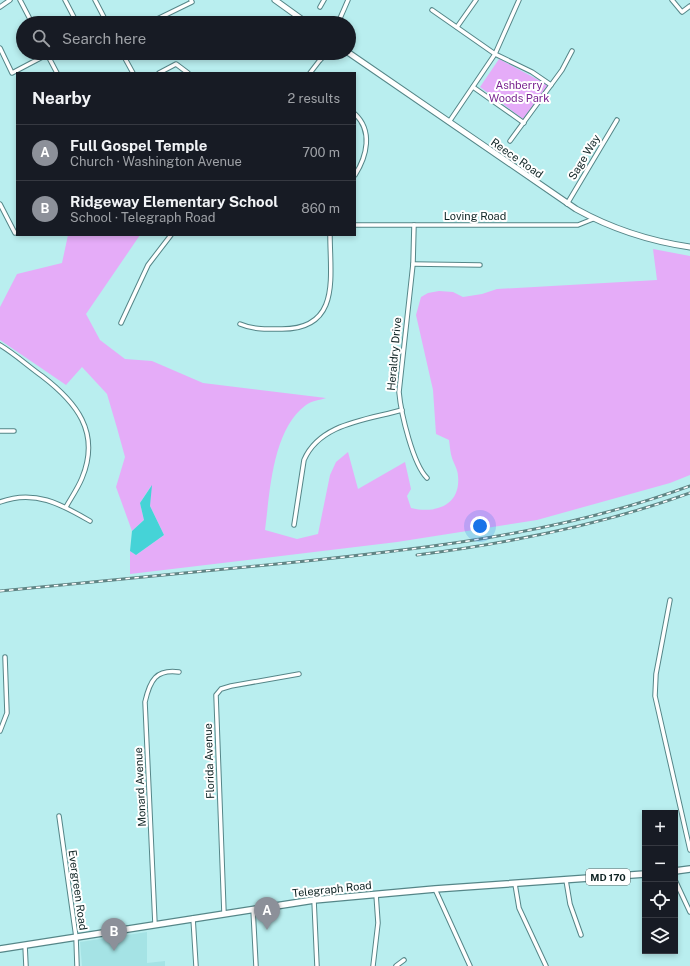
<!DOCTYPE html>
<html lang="en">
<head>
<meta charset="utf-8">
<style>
  :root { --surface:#171b24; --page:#242831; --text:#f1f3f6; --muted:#9ea1a6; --line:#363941; --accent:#8c9099 }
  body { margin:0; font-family:"Public Sans",sans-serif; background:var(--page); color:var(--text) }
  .controls { position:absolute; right:12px; bottom:12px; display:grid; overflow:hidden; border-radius:0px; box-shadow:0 2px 6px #0003 }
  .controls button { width:36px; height:36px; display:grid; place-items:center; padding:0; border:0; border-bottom:1px solid var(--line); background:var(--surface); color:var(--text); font:20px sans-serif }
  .you { position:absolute; left:480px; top:526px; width:14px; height:14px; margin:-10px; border:3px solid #fff; border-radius:50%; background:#1a73e8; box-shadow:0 0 0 6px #1a73e833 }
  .badge { display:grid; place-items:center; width:26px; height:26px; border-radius:50%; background:var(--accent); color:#fff; font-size:13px; font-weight:700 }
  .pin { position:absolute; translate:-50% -33px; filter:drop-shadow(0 1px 2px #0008) }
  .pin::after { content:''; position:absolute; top:21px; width:14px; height:12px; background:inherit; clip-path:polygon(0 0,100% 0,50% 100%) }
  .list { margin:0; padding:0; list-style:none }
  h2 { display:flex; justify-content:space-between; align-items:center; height:52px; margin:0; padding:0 16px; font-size:17px }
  h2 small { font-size:13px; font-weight:400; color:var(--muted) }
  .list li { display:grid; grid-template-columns:26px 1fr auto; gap:12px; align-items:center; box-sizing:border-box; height:56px; padding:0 16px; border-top:1px solid var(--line) }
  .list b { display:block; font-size:15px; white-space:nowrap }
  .list p { margin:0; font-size:13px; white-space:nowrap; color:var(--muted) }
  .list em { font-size:13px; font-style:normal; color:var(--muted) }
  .icon { flex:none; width:22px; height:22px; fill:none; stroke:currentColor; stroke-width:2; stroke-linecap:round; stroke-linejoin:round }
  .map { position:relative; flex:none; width:690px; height:966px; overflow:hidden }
  .search { position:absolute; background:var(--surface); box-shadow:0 2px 6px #0003; left:16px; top:16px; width:340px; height:44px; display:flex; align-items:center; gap:10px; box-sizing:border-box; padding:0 14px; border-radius:22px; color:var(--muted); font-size:15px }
  .panel { position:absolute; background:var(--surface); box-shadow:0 2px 6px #0003; left:16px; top:72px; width:340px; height:164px; border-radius:0px }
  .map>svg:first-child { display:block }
  .built { fill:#a5e3e5 }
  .green { fill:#e5acf8 }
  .water { fill:#45d3d7 }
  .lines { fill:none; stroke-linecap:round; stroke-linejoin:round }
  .minor-casing { stroke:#558688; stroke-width:5.5 }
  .secondary-casing { stroke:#558688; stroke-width:7 }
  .primary-casing { stroke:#558688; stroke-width:8 }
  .minor { stroke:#fff; stroke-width:3.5 }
  .secondary { stroke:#fff; stroke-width:5 }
  .primary { stroke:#fff; stroke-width:5.5 }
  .rail-casing { stroke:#608484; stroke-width:3 }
  .rail { stroke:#fff; stroke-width:1.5; stroke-dasharray:4.5; stroke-linecap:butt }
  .labels { text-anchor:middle; stroke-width:4; stroke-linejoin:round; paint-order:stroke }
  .shield { fill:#fff; stroke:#566464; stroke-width:1 }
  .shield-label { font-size:10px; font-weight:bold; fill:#0d2222 }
  .park-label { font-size:11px; fill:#78228f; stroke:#fff }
  .street-label { font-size:11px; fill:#0d2222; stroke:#fff }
</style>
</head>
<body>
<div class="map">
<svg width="690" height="966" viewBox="0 0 690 966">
  <rect width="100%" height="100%" fill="#b9eeef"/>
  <path class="built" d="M147 932V963L165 961V966H82L80 942Z"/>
  <g class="green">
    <path d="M499 59 548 85 523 119 480 87Z"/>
    <path d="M68 235H140L86 314 100 340 125 359 152 361 203 383 326 398C320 400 311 401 306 405 272 430 270 492 265 530L297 539 318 534 330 475 336 462 348 452 358 489 405 462 411 489 407 496 411 508C435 514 461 506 458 476 458 470 454 464 452 458 450 452 450 446 449 440L436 434 433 390 416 315 421 297 428 293 439 291 453 292 463 297 482 294 497 289 657 280 653 249 690 256V475L670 483 537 520 397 542 130 574V551L136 555 164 535 150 506 151 486 140 503 144 520 132 531 116 487 125 457 117 428 107 394 82 367 66 385 0 340V307L17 274 62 263Z"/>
  </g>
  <path class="water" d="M152 485 150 506 164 535 136 555 130 551 132 531 144 520 140 503Z"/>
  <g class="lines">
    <defs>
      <g id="minor">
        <path d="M20 0 32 23"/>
        <path d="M65 0 77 23"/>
        <path d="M95 0 107 23"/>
        <path d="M672 0 682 12 690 6"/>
        <path d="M0 7 10 0"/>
        <path d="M320 7 324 0"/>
        <path d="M432 10 495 54 532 72 551 85"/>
        <path d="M149 23 192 2 191 0"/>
        <path d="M338 23 348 0"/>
        <path d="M457 27 476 0"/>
        <path d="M0 48 12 73 50 53"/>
        <path d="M122 53 133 73"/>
        <path d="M47 54 57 73"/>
        <path d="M320 60 321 53"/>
        <path d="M159 73 176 64 188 73"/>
        <path d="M310 73 320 60 328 53"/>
        <path d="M473 87 524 123"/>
        <path d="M355 114C373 131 367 156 355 175"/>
        <path d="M449 122 495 54 519 0"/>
        <path d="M510 141 562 70 572 51"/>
        <path d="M0 204 15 233 17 232"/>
        <path d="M567 204 617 120"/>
        <path d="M355 225H578L593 219"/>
        <path d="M414 225 413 264 399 392C401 414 413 464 427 478"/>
        <path d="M413 264 480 265"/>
        <path d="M121 323 148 265 171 235"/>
        <path d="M240 324C254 330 267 329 282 329 341 329 330 277 330 235"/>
        <path d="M0 345C15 354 28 366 42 376 76 402 101 432 82 478 78 488 71 498 66 507"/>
        <path d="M0 431H14"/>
        <path d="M0 502C34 489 61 504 90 521"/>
        <path d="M294 525 304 460C320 423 367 420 402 410"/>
        <path d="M670 600 656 674 655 696 690 850"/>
        <path d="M0 731 7 713 5 657"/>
        <path d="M59 816 76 937 77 966"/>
        <path d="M566 880 570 904 581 935"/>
        <path d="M675 880 690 912"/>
        <path d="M515 884 519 908 546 966"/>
        <path d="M435 889 470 966"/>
        <path d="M314 900 317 966"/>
        <path d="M253 909 256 966"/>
        <path d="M224 913 216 695 221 689 231 686 299 674"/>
        <path d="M193 918 196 966"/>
        <path d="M155 924 145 702C150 680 156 669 179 672"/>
        <path d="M25 945 26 966"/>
        <path d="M373 966 378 923 376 894"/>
        <path d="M396 966 404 960"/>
      </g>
      <g id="secondary">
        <path d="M275 0 307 23"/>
        <path d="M349 53 576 209C612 229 649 241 690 247"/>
      </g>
      <g id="primary">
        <path d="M675 871 690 869"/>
        <path d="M0 949 314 900 435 889 645 874"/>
      </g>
    </defs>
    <use href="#minor" class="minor-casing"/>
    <use href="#secondary" class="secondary-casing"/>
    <use href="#primary" class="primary-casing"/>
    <use href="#minor" class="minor"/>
    <use href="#secondary" class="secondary"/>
    <use href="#primary" class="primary"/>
    <defs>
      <g id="rail">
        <path d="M417 555C510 543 602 525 690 493"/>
        <path d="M0 591C96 582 191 572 287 563 423 549 560 534 690 486"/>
      </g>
    </defs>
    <use href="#rail" class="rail-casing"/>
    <use href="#rail" class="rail"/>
  </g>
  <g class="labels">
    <rect class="shield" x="586" y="869" width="44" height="16" rx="3"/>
    <g class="shield-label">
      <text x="608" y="881">MD 170</text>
    </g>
    <g class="park-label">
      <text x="519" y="89">Ashberry<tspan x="519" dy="13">Woods Park</tspan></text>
    </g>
    <g class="street-label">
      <text transform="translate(584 157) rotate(-59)" y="4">Sage Way</text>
      <text transform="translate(517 158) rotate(35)" y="4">Reece Road</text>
      <text x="475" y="220">Loving Road</text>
      <text transform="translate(394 354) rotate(-85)" y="4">Heraldry Drive</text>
      <text transform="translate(209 761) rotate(-92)" y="4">Florida Avenue</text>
      <text transform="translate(140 787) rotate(-93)" y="4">Monard Avenue</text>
      <text transform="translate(332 889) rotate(-6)" y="4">Telegraph Road</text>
      <text transform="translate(78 890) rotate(82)" y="4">Evergreen Road</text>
    </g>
  </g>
</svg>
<div class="controls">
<button>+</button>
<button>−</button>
<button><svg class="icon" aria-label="locate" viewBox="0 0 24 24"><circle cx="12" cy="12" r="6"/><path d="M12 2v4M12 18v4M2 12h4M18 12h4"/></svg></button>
<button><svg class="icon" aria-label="layers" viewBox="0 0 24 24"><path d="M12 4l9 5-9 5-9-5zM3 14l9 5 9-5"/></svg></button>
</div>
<div class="you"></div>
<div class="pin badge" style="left:267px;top:930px">A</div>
<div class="pin badge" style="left:114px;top:951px">B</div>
<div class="search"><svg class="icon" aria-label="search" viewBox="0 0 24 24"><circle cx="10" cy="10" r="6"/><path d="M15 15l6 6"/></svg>Search here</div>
<section class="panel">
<h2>Nearby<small>2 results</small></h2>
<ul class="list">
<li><span class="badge">A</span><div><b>Full Gospel Temple</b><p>Church · Washington Avenue</p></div><em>700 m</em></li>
<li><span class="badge">B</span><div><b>Ridgeway Elementary School</b><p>School · Telegraph Road</p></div><em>860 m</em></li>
</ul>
</section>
</div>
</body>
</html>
